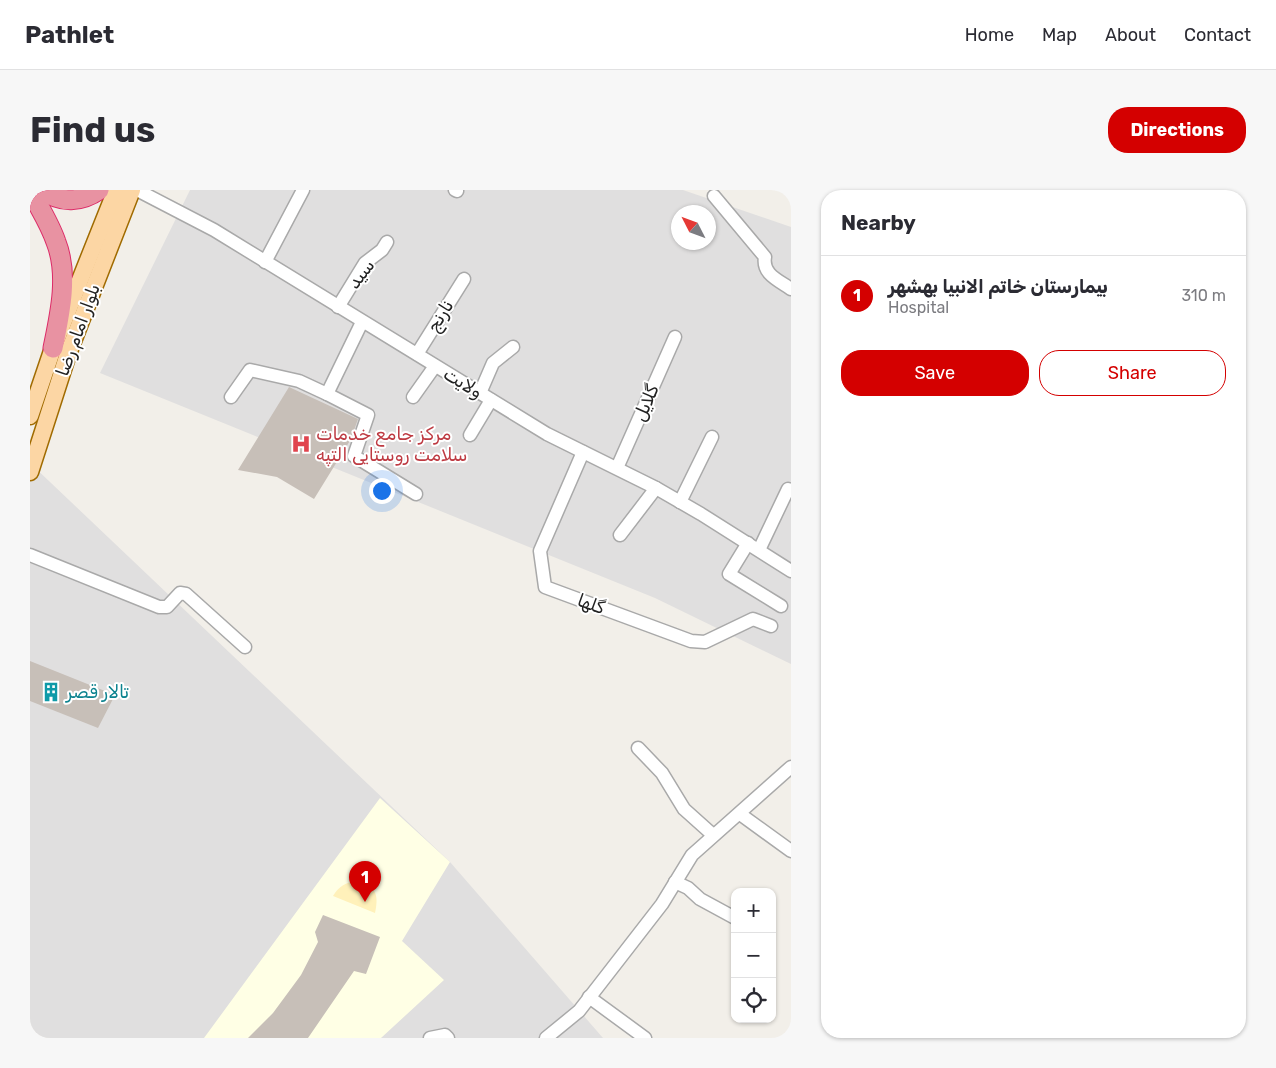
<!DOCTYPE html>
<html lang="en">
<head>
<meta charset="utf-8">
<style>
  :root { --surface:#fff; --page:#f7f7f7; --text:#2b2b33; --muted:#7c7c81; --line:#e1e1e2; --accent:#d40000 }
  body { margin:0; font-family:Rubik,Cairo,sans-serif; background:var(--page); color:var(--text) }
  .controls { position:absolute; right:15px; bottom:15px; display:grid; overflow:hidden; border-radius:10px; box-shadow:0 1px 4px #0004 }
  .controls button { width:45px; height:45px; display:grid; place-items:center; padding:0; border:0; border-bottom:1px solid var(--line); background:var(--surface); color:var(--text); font:25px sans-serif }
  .compass { position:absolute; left:641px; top:15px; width:45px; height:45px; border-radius:50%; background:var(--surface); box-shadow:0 1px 4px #0004; rotate:312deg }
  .you { position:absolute; left:351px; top:300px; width:18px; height:18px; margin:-12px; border:4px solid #fff; border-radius:50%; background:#1a73e8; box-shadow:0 0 0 8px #1a73e833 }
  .badge { display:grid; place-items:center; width:32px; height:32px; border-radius:50%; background:var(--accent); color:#fff; font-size:16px; font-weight:700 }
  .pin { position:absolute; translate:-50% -41px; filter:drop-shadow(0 1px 2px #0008) }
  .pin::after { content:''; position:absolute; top:26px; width:18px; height:15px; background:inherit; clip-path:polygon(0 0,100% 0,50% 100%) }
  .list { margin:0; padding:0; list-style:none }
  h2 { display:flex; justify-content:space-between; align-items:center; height:65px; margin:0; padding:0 20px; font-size:21px }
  h2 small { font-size:16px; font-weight:400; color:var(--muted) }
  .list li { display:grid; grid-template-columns:32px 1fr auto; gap:15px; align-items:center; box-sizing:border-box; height:80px; padding:0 20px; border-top:1px solid var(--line) }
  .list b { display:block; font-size:19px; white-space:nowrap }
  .list p { margin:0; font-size:16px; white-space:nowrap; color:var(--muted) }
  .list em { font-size:16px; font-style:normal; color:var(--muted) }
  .actions { display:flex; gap:10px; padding:15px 20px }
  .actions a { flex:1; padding:11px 0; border:1px solid var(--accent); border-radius:20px; text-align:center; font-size:18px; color:var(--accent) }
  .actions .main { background:var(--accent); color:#fff }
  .icon { flex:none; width:28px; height:28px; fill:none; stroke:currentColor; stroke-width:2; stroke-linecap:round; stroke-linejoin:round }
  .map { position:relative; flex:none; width:761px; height:848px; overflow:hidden; border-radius:20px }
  header { display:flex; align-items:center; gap:30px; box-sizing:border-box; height:70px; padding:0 25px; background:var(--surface); border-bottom:1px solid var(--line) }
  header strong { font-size:24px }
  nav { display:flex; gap:28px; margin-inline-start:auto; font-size:18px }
  .intro { display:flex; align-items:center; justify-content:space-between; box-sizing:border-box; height:120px; padding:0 30px }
  h1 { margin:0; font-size:35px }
  .button { padding:12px 22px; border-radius:20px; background:var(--accent); color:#fff; font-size:18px; font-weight:700 }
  main { display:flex; gap:30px; padding:0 30px }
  aside { flex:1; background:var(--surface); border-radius:20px; box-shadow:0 1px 4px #0004 }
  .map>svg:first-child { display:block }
  .residential { fill:#e0dfdf; fill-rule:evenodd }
  .education { fill:#ffffe5 }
  .sand { fill:#fff1ba }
  .building { fill:#c7bfb8 }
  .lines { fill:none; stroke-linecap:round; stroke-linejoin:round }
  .minor-casing { stroke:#a9a9a9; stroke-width:15 }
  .major-casing { stroke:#a06b00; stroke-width:19 }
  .highway-casing { stroke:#dc2a67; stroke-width:21 }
  .minor { stroke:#fff; stroke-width:12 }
  .major { stroke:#fcd6a4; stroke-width:16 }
  .highway { stroke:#e892a2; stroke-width:19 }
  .labels { text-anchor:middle; stroke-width:4; stroke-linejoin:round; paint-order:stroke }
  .street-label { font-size:18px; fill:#222; stroke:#fff }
  .health-label { font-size:18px; fill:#be3a42; stroke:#fff; text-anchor:start }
  .culture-label { font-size:18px; fill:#0d838f; stroke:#fff; text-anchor:start }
</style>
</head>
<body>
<header>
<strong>Pathlet</strong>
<nav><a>Home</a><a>Map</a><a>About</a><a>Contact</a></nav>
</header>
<div class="intro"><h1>Find us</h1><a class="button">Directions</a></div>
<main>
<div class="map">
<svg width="761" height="848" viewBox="0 0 761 848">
  <rect width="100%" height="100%" fill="#f2efe9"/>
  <g class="residential">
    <path d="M160 0H653L761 37V474L625 408 70 183ZM648 22H678V52H648Z"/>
    <path d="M0 273 420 672 573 848H0Z"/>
  </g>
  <path class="education" d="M350 608 420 672 372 751 414 790 351 848H174Z"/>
  <path class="sand" d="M326 691C346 697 349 703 345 723L303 706C309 696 315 693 326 691Z"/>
  <g class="building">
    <path d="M259 197 328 229 321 249 284 309 247 287 208 280Z"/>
    <path d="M0 471 85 505 68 538 0 511Z"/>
    <path d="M293 725 350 747 336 784 324 781 278 848H218L243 823 271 785 288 752 285 742Z"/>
  </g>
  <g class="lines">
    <defs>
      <g id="minor">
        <path d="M107 0 184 40 517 244 626 298 671 324 761 381"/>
        <path d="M425 0 427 1"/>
        <path d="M684 6 735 67C732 84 748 90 761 99"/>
        <path d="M235 72 273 0"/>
        <path d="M308 117 335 73 352 60 357 52"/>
        <path d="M332 132 297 204 338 225 324 266 386 304"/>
        <path d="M387 164 434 89"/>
        <path d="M450 203 463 173 483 157"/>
        <path d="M201 207 220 180 269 191 297 204"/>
        <path d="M383 207 405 176"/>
        <path d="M440 245 461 210"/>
        <path d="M553 262 510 361 515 397 661 451 675 452 723 429 741 436"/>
        <path d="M587 278 645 147"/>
        <path d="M650 312 682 247"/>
        <path d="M590 345 626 298"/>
        <path d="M718 353 699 384 751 416"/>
        <path d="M729 360 758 299"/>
        <path d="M0 365 129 417H137L150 403 156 404 215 457"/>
        <path d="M608 558 632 583 654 619 683 645"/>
        <path d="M710 624 761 661"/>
        <path d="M645 692 658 698 670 709 705 728"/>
        <path d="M559 807 615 848"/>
        <path d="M400 848 415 845 418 848"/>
        <path d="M516 848 549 821 632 714 662 665 761 577"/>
      </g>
      <g id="major">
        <path d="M0 226 23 158 86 0"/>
        <path d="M0 282 38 164 102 0"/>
      </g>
      <g id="highway">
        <path d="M0 0C9 17 20 34 26 52 39 85 30 124 23 158"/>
        <path d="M13 0C31 14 52 12 69 0"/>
      </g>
    </defs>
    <use href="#minor" class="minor-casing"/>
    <use href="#major" class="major-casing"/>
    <use href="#highway" class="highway-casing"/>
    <use href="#minor" class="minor"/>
    <use href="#major" class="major"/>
    <use href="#highway" class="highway"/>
  </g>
  <defs>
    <symbol id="hospital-bare" viewBox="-9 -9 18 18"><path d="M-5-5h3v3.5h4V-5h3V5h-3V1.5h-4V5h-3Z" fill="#e0444e" stroke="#fff" stroke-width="2.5" paint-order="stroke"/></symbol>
    <symbol id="building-bare" viewBox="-9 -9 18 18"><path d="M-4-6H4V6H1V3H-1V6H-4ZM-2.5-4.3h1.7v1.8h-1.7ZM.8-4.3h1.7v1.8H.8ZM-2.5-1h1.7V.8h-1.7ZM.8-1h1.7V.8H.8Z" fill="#0f9aa8" stroke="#fff" stroke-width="2.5" paint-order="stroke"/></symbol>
  </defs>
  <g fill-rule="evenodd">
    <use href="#hospital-bare" x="257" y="240" width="28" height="28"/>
    <use href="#building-bare" x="7" y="488" width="28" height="28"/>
  </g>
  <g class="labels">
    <g class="street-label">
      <text transform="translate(331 84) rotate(-52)" y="6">سید</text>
      <text transform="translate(410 126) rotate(-58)" y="6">نارنج</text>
      <text transform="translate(48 140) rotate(-70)" y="6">بلوار امام رضا</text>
      <text transform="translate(433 193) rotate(31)" y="6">ولایت</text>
      <text transform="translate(616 213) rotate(-66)" y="6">گلایل</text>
      <text transform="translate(561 414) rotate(20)" y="6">گلها</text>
    </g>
    <g class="health-label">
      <text x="286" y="250">مرکز جامع خدمات<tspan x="286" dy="21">سلامت روستایی التپه</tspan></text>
    </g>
    <g class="culture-label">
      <text x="36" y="508">تالار قصر</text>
    </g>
  </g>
</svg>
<div class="controls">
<button>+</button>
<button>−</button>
<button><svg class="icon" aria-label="locate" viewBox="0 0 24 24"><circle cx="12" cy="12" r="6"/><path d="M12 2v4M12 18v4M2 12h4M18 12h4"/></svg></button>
</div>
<svg class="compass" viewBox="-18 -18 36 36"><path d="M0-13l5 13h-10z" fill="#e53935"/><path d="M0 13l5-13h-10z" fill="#7c7c81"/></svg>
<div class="you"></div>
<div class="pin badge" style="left:335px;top:712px">1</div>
</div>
<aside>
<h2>Nearby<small></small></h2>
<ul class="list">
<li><span class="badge">1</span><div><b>بیمارستان خاتم الانبیا بهشهر</b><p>Hospital</p></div><em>310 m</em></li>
</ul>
<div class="actions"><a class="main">Save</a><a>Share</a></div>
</aside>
</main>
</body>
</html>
